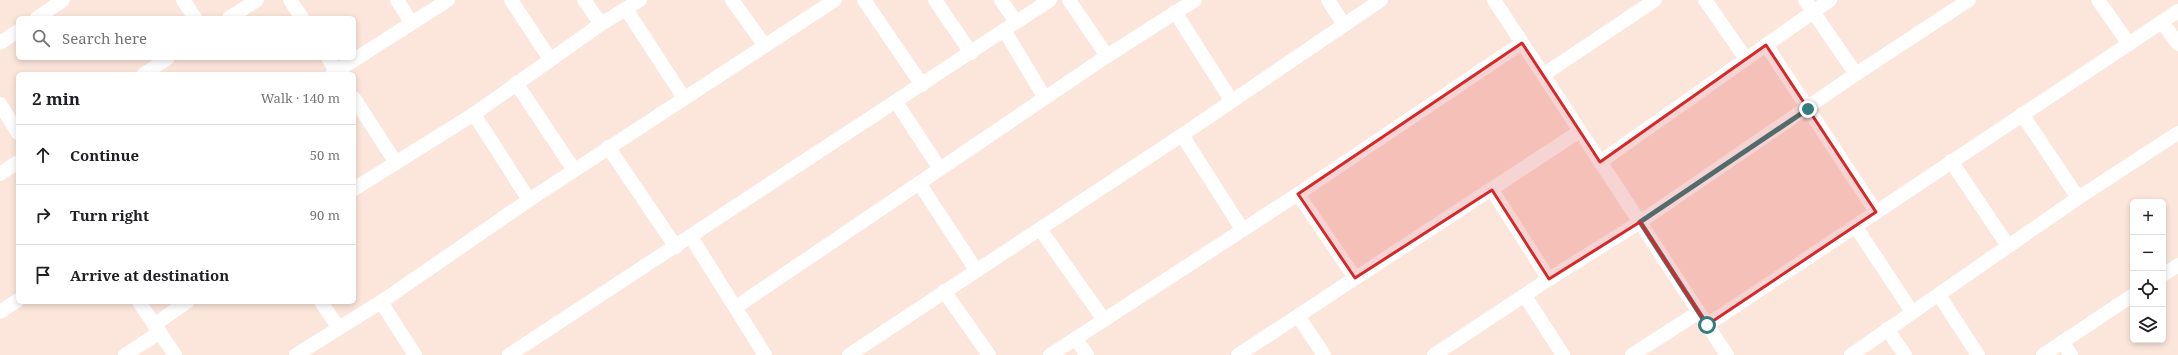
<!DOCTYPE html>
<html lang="en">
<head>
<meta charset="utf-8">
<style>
  :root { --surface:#fff; --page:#f6f6f6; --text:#202124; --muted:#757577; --line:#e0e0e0 }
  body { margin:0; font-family:"Noto Serif",serif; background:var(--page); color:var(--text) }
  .controls { position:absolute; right:12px; bottom:12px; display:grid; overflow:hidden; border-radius:6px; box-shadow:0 2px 6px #0003 }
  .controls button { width:36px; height:36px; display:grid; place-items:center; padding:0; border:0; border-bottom:1px solid var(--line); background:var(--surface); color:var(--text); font:20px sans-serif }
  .stop { position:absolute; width:12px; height:12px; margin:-9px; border:3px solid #337c7f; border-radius:50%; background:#fff }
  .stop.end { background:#337c7f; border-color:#fff; box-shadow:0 1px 4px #0008 }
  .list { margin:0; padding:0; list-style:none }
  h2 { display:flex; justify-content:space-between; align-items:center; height:52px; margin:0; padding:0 16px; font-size:17px }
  h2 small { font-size:13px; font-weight:400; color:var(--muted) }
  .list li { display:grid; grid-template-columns:26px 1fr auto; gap:12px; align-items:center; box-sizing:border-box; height:60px; padding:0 16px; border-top:1px solid var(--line) }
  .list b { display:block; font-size:15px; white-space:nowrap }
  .list em { font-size:13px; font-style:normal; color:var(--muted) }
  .icon { flex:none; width:22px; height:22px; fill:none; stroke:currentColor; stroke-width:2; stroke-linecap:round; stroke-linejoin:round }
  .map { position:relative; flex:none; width:2178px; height:355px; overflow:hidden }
  .search { position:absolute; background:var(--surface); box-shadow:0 2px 6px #0003; left:16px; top:16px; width:340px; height:44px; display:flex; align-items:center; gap:10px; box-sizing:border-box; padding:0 14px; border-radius:6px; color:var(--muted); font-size:15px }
  .panel { position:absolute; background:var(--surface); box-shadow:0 2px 6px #0003; left:16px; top:72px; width:340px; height:232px; border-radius:6px }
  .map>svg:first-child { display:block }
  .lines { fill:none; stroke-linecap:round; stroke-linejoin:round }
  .street { stroke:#fff; stroke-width:14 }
  .route { stroke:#337c7f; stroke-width:5 }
  .marked { fill:#d62828; fill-opacity:0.2; stroke:#d62828; stroke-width:3; stroke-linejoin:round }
</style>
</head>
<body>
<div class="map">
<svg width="2178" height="355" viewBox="0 0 2178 355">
  <rect width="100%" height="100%" fill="#fce6db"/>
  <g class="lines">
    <g class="street">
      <path d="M183 0 195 18"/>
      <path d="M290 0 302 18"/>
      <path d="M397 0 411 22"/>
      <path d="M511 0 550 59"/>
      <path d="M584 0 601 24"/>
      <path d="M732 0 765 46"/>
      <path d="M864 0 922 85"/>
      <path d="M935 0 971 53"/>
      <path d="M1001 0 1016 22"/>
      <path d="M1069 0 1107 56"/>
      <path d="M1328 0 1344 25"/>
      <path d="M1494 0 1727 355"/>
      <path d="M1705 0 1746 59"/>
      <path d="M1805 0 1856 74"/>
      <path d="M2098 0 2129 44"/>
      <path d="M626 9 684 98"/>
      <path d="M1175 12 1231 100"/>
      <path d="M37 18 63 0"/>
      <path d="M229 18 257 0"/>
      <path d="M2162 22 2178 44"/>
      <path d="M1004 30 1045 98"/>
      <path d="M0 43 18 31"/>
      <path d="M1766 45 1876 212"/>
      <path d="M328 58 338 74"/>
      <path d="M144 74 168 58"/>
      <path d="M332 74 448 0"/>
      <path d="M1543 75 1655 0"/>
      <path d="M516 83 574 170"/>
      <path d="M354 98 396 163"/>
      <path d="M896 102 940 169"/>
      <path d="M0 104 18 133"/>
      <path d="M474 114 529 200"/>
      <path d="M2022 114 2078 198"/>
      <path d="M1182 135 1242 229"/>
      <path d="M608 147 676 247"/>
      <path d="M1951 161 2008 246"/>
      <path d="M1600 162 1830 0"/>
      <path d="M0 174 18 162"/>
      <path d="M919 183 976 270"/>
      <path d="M354 189 474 114 601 24 640 0"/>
      <path d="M1492 190 1549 279"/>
      <path d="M1298 194 1355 278"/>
      <path d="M1856 227 1912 312"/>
      <path d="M1040 229 1104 320"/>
      <path d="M691 237 765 355"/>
      <path d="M2163 275 2178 265"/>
      <path d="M944 291 989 355"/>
      <path d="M1939 295 1978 355"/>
      <path d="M1525 296 1563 355"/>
      <path d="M139 302 175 355"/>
      <path d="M321 302 339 328"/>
      <path d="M381 302 415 355"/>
      <path d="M736 307 1107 56 1195 0"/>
      <path d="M0 312 18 300"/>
      <path d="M1298 316 1324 355"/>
      <path d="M154 325 187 302"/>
      <path d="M1707 325 2178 11"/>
      <path d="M1887 329 1905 355"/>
      <path d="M1076 339 1087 355"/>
      <path d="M2062 342 2071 355"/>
      <path d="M125 355 160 332"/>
      <path d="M296 355 381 302 529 200 835 0"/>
      <path d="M509 355 1050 0"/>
      <path d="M849 355 1182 135 1381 0"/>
      <path d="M1050 355 1298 194 1522 43"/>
      <path d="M1238 355 1580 131"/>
      <path d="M1434 355 1549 279 1640 222 1856 74 1969 0"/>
      <path d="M1632 355 1699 312"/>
      <path d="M1851 355 2078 198 2178 133"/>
      <path d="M2043 355 2133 295"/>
    </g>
  </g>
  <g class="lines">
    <path class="route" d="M1707 325 1640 222 1808 109"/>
  </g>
  <path class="marked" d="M1522 43 1600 162 1766 45 1876 212 1707 325 1640 222 1549 279 1492 190 1355 278 1298 194Z"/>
</svg>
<div class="controls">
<button>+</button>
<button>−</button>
<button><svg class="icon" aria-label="locate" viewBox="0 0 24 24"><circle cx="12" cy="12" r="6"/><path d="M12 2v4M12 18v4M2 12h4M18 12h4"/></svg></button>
<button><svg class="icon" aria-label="layers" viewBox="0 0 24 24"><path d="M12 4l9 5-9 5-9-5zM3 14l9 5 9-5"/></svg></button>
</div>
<div class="stop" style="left:1707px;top:325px"></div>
<div class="stop end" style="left:1808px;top:109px"></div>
<div class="search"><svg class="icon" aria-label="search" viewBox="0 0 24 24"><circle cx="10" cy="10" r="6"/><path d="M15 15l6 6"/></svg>Search here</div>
<section class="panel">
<h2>2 min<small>Walk · 140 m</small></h2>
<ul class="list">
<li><svg class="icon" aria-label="ahead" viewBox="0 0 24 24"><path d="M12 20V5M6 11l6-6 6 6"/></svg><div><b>Continue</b></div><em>50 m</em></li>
<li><svg class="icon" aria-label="right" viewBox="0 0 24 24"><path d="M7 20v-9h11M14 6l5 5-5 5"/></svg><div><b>Turn right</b></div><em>90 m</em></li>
<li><svg class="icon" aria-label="arrive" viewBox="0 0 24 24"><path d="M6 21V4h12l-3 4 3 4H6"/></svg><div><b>Arrive at destination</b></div></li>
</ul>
</section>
</div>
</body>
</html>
